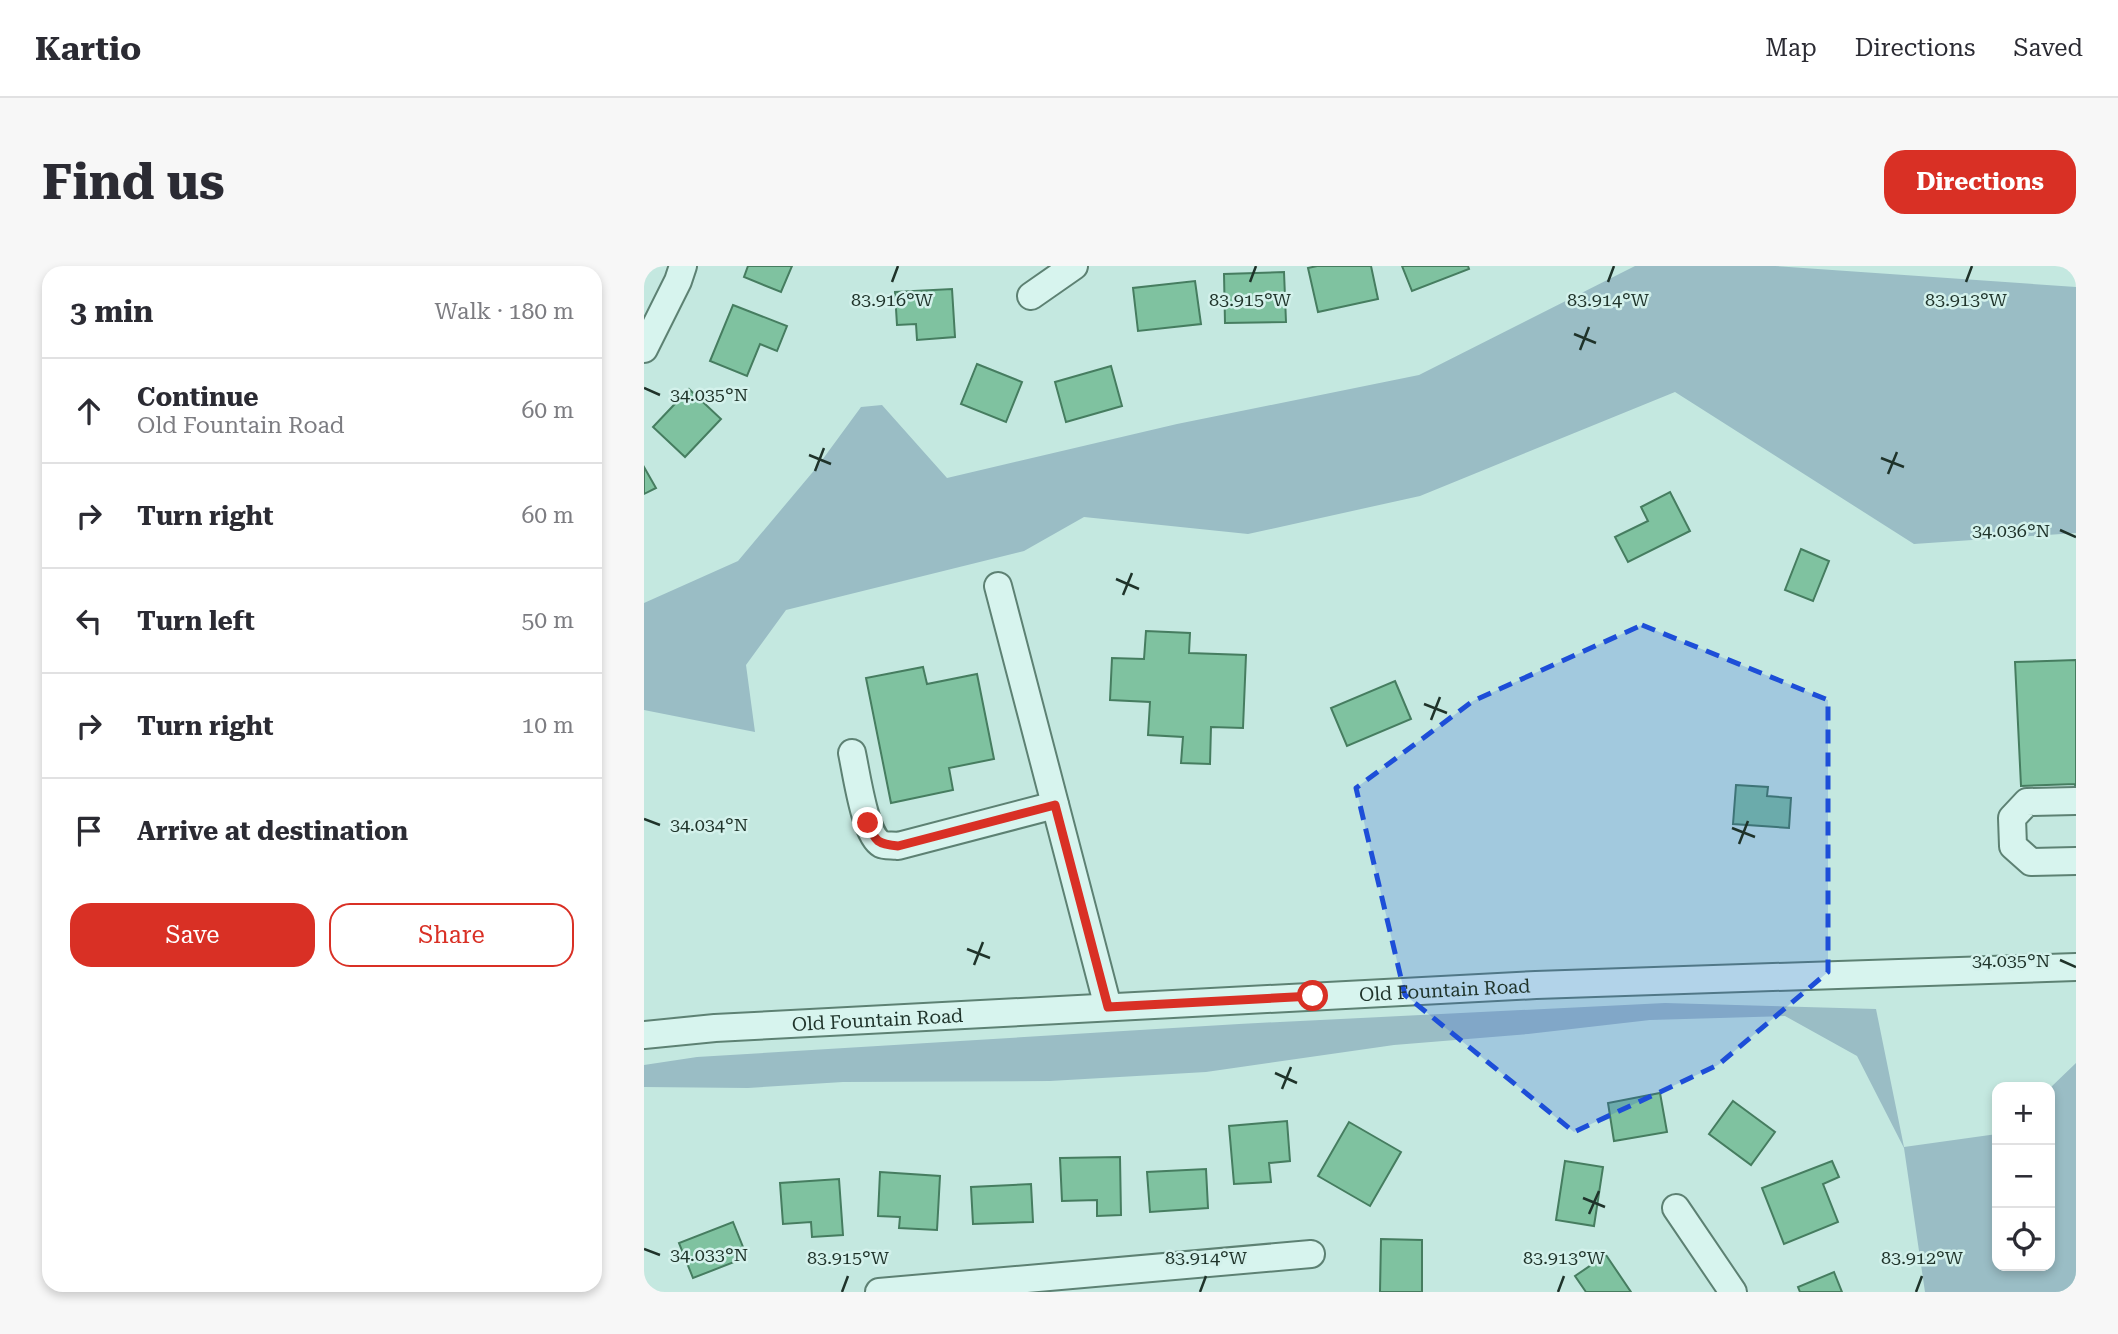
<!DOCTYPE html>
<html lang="en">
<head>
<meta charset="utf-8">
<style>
  :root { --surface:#fff; --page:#f7f7f7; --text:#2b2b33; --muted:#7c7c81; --line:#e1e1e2; --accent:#d93025 }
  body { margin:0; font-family:"Roboto Serif",serif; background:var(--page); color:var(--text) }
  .controls { position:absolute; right:21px; bottom:21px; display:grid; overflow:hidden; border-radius:14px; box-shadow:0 4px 10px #0003 }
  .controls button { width:63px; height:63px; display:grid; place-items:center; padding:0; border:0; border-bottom:2px solid var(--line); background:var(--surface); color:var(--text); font:35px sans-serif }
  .stop { position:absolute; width:21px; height:21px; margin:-16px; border:5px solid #d93025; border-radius:50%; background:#fff }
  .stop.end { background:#d93025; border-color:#fff; box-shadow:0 2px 7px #0008 }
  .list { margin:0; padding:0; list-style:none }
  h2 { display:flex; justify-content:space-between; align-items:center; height:91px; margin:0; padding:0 28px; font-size:30px }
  h2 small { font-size:23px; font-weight:400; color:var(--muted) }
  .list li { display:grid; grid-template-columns:46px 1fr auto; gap:21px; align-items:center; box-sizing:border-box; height:105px; padding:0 28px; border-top:2px solid var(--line) }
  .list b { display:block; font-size:26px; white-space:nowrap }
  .list p { margin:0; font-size:23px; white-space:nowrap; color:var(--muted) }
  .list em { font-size:23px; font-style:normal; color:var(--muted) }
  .actions { display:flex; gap:14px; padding:21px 28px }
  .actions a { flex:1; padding:16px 0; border:2px solid var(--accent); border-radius:21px; text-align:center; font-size:24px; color:var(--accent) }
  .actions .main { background:var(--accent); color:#fff }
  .icon { flex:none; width:38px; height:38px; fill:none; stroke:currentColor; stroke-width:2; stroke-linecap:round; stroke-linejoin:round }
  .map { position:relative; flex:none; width:1432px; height:1026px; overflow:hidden; border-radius:21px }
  header { display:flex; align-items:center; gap:42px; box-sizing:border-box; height:98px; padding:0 35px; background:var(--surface); border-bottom:2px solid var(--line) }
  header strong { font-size:33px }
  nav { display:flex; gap:38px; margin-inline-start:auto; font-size:24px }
  .intro { display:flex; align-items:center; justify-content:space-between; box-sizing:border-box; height:168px; padding:0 42px }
  h1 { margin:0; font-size:49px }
  .button { padding:18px 32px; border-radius:21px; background:var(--accent); color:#fff; font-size:24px; font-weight:700 }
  main { display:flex; gap:42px; padding:0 42px }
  aside { flex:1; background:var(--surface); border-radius:21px; box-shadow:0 4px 10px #0003 }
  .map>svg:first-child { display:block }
  .green { fill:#9abdc5 }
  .building { fill:#7fc2a0; stroke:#467d60; stroke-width:2 }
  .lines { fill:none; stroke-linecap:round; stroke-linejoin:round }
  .minor-casing { stroke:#5d8173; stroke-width:30 }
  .minor { stroke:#d7f4ee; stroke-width:26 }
  .route { stroke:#d93025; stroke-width:9 }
  .marked { fill:#1d4ed8; fill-opacity:0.2; stroke:#1d4ed8; stroke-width:5; stroke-dasharray:14 9; stroke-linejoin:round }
  .ticks { fill:none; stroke:#1f332a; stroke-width:2.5 }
  .labels { text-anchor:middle; stroke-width:5; stroke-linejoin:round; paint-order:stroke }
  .street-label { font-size:19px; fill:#1f332a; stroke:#d3f1eb }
  .ticks-label { font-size:18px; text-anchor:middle; fill:#1f332a; stroke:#d3f1eb; stroke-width:5; stroke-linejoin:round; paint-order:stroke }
</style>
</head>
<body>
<header>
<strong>Kartio</strong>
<nav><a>Map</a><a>Directions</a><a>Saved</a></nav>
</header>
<div class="intro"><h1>Find us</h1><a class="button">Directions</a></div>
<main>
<aside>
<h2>3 min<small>Walk · 180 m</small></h2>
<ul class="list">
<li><svg class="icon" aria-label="ahead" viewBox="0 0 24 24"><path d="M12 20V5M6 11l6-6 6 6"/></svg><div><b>Continue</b><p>Old Fountain Road</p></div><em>60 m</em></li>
<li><svg class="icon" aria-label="right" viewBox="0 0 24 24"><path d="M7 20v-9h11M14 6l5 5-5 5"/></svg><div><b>Turn right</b></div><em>60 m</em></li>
<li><svg class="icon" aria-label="left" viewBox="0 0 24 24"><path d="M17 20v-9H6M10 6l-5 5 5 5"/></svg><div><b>Turn left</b></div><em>50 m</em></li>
<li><svg class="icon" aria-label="right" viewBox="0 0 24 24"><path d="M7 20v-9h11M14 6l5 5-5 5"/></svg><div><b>Turn right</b></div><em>10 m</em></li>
<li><svg class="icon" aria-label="arrive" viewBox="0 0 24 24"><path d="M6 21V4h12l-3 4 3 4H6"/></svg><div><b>Arrive at destination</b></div></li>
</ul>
<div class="actions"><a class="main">Save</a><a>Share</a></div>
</aside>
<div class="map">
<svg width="1432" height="1026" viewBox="0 0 1432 1026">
  <rect width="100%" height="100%" fill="#c4e8e0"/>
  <g class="green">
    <path d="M991 0H1131L1432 21V267L1270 278 1031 126 776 230 604 268 440 251 380 285 142 344 102 399 111 466 0 444V337L94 295 173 201 217 141 238 139 303 212 533 158 775 109Z"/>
    <path d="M1021 737 1232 743 1260 881 1353 868V1000H1406V822L1432 797V1026H1281L1260 882 1213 790 1141 750 1006 754 884 768 750 779 562 806 406 815 199 816 104 822 0 821V799L53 791 595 758Z"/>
  </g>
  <g class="building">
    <path d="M104 0H148L137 26 100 11Z"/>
    <path d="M673 0H727L734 33 674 46 664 2Z"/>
    <path d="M758 0H824L825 3 768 25Z"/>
    <path d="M640 6 642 56 581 57 580 8Z"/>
    <path d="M551 15 557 58 494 65 489 22Z"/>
    <path d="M308 23 311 71 273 74 272 58 253 59 251 26Z"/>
    <path d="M89 39 143 60 133 85 116 78 103 110 66 95Z"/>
    <path d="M333 98 378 116 362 156 317 138Z"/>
    <path d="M467 100 478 140 422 156 411 116Z"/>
    <path d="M45 123 77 153 41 191 9 161Z"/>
    <path d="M0 201 12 222 0 228Z"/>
    <path d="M1026 226 1046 265 984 296 971 271 1004 255 997 241Z"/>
    <path d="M1157 283 1185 295 1169 335 1141 324Z"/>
    <path d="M502 365 546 367 545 387 602 389 599 462 567 461 566 498 537 497 539 471 504 469 506 436 466 434 468 392 500 393Z"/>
    <path d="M1432 394V530L1431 518 1377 520 1371 396Z"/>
    <path d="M279 401 283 418 333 408 350 493 305 502 309 524 247 537 222 412Z"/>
    <path d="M751 415 767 453 703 480 687 442Z"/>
    <path d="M1092 519 1124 521 1123 530 1147 532 1145 562 1089 558Z"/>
    <path d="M1016 827 1023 866 970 875 964 837Z"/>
    <path d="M1089 835 1131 866 1107 899 1065 868Z"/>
    <path d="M643 855 646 895 625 897 627 916 590 918 585 860Z"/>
    <path d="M705 856 757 886 726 940 674 910Z"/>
    <path d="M476 891 477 949 453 950V934L418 935 416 892Z"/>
    <path d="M921 895 959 901 950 960 912 954Z"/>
    <path d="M1188 895 1195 911 1179 918 1194 956 1140 978 1118 922Z"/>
    <path d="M562 903 564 942 506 946 503 906Z"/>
    <path d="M236 906 296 910 293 964 255 962 256 951 234 950Z"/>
    <path d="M195 913 199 969 168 971 167 956 139 958 136 917Z"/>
    <path d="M387 918 389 956 329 958 327 921Z"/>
    <path d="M89 956 103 991 49 1012 35 977Z"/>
    <path d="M737 973 778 974V1026H736Z"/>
    <path d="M962 989 987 1026H942L931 1010Z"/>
    <path d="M1190 1006 1198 1026H1156L1154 1021Z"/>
  </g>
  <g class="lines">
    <defs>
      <g id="minor">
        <path d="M387 30 430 0"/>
        <path d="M0 83 34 15 39 0"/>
        <path d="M354 320 464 741"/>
        <path d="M208 487C212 505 221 570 237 578 241 580 249 579 254 580L411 539"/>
        <path d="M1431 535 1383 536 1368 552 1369 580 1387 596 1432 595"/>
        <path id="s1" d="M0 769 71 762 892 719 1432 701"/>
        <path d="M1032 942 1089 1026"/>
        <path d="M235 1026 667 988"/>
      </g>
    </defs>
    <use href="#minor" class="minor-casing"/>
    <use href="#minor" class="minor"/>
  </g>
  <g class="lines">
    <path class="route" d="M224 557C231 576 234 578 254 580L411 539 464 741 669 730"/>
  </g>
  <path class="marked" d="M998 359 1184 434V706L1074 799 930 866 761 729 712 522 829 435Z"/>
  <path class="ticks" d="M248 16 254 0M606 16 612 0M964 16 970 0M1322 16 1328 0M930 68 952 77M936 84 945 61M0 122 16 129M165 189 187 198M1237 192 1260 201M171 205 180 182M1244 208 1253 186M1416 264 1432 271M472 313 495 323M479 329 488 307M780 438 803 447M787 454 796 431M0 553 16 559M1088 562 1111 571M1095 578 1104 555M323 683 346 692M1416 694 1432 701M330 699 339 676M631 807 653 817M638 823 647 801M939 932 961 941M945 948 955 925M0 983 16 989M198 1026 204 1010M556 1026 562 1010M914 1026 920 1010M1272 1026 1278 1010"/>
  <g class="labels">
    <g class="street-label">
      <text dy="7" stroke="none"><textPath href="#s1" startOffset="802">Old Fountain Road</textPath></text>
      <text dy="7" stroke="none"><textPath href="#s1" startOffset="234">Old Fountain Road</textPath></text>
    </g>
  </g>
  <g class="ticks-label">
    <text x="248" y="40">83.916°W</text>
    <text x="606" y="40">83.915°W</text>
    <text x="964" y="40">83.914°W</text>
    <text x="1322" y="40">83.913°W</text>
    <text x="65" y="135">34.035°N</text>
    <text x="1367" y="271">34.036°N</text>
    <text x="65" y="565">34.034°N</text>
    <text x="1367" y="701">34.035°N</text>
    <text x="65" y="995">34.033°N</text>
    <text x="204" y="998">83.915°W</text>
    <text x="562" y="998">83.914°W</text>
    <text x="920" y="998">83.913°W</text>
    <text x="1278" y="998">83.912°W</text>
  </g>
</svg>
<div class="controls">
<button>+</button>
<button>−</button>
<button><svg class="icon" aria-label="locate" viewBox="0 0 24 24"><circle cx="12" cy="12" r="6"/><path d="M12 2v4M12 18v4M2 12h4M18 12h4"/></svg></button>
</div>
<div class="stop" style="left:669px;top:730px"></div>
<div class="stop end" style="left:224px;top:557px"></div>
</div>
</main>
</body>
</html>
